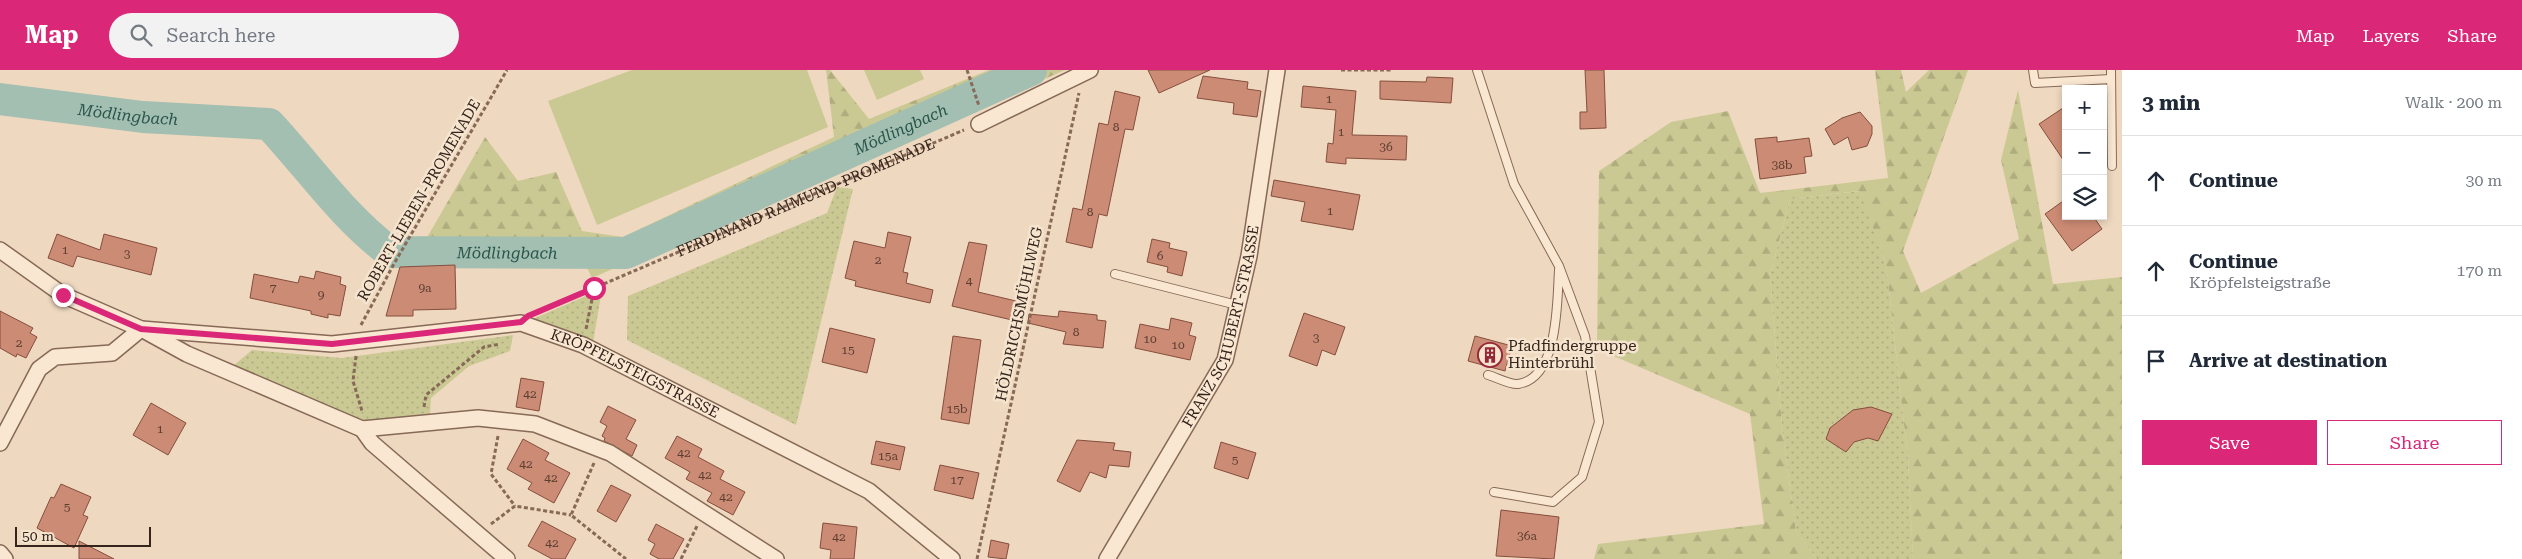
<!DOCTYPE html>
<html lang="en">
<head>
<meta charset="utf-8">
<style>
  :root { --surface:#fff; --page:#f2f2f3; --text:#1f2937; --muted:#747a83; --line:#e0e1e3; --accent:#db2777 }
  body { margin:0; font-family:"Roboto Serif",serif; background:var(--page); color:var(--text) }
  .controls { position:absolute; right:15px; top:15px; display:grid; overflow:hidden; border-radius:0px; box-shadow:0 2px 8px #0003 }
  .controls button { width:45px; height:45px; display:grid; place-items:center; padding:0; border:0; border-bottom:1px solid var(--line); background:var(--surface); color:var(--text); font:25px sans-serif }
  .scale { position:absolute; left:15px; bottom:12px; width:136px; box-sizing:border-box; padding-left:5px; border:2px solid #35241c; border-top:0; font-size:14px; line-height:18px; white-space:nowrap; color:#35241c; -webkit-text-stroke:4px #f5e4ce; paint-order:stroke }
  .stop { position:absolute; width:15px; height:15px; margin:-11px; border:4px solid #db2777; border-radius:50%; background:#fff }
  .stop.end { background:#db2777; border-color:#fff; box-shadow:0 1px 5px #0008 }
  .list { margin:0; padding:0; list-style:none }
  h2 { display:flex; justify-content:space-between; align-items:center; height:65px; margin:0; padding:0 20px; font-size:21px }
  h2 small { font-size:16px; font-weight:400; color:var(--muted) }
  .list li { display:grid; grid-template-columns:32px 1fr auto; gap:15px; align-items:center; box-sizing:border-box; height:90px; padding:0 20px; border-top:1px solid var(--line) }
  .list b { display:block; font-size:19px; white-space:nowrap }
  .list p { margin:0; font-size:16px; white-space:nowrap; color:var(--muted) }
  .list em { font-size:16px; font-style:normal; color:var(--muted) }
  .actions { display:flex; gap:10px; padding:15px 20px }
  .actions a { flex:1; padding:11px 0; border:1px solid var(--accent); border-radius:0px; text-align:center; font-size:18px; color:var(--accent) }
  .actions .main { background:var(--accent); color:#fff }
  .icon { flex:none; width:28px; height:28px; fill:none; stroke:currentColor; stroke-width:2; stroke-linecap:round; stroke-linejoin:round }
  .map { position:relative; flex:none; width:2122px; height:489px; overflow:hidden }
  header { display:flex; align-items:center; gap:30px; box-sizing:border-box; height:70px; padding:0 25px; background:var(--accent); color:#fff }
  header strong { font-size:24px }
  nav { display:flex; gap:28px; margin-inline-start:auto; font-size:18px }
  .search { width:350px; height:45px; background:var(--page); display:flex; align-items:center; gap:12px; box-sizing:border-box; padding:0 18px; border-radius:28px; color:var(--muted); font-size:19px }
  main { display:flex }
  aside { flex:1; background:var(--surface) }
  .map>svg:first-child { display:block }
  .grass { fill:url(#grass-dots) }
  .forest { fill:url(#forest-firs) }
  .green { fill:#cbc993 }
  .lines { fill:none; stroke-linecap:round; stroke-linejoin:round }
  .river { stroke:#a2bfb2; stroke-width:32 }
  .building { fill:#cc8b74; stroke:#854e3d }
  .lane-casing { stroke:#866957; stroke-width:10 }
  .street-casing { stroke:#866957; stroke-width:18 }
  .path { stroke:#866957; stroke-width:3; stroke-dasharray:4 2.5; stroke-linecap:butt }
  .lane { stroke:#f9e7d2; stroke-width:8 }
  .street { stroke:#f9e7d2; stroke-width:15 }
  .route { stroke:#db2777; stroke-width:6 }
  .labels { text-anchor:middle; stroke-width:5; stroke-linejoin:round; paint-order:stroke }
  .number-label { font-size:12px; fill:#5b3e32 }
  .street-label { font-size:15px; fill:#35241c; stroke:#f5e4ce }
  .poi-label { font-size:15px; fill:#35241c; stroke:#f5e4ce; text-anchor:start }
  .water-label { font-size:16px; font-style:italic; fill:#2b554c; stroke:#f5e4ce }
</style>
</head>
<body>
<header>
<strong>Map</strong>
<div class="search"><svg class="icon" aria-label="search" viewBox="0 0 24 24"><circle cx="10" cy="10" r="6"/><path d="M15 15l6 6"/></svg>Search here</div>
<nav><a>Map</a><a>Layers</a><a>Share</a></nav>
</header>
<main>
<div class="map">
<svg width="2122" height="489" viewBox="0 0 2122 489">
  <defs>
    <pattern id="grass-dots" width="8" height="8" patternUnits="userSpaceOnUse" patternTransform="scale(1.25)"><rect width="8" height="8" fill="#cbc993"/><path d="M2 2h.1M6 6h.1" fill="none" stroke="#afac7e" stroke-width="1.8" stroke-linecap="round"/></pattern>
    <pattern id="forest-firs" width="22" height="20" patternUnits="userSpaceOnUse" patternTransform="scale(1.25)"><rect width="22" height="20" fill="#cbc993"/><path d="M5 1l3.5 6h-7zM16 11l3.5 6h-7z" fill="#afac7e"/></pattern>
  </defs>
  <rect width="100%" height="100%" fill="#eed8bf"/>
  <g class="grass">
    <path d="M837 117 853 119 796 355 627 270 628 226 827 143Z"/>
    <path d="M1861 121 1886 194 1908 389 1913 489H1817L1796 462 1782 357 1770 205 1790 129Z"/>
    <path d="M602 219 593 273 533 249Z"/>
    <path d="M513 265 510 281 469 296 431 328 430 344 372 352 331 340 233 296 252 280 342 288Z"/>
  </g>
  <g class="forest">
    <path d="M826 0H830L869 49 989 0H1065L592 208 575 173 425 171 485 67 518 111 556 102 582 161 623 167 834 67Z"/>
    <path d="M1875 0H1901L1906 22 1929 0H1968L1903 181 1921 223 2019 169 2001 90 2018 20 2053 214 2122 207V489H1913L1908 389 1886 194 1860 121 1790 129 1770 205 1782 357 1796 462 1817 489H1594L1598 474 1764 454 1750 344 1597 279 1599 101 1671 52 1728 41 1760 123 1888 108Z"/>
  </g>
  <g class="green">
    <path d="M632 0H807L828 57 597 155 548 31Z"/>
    <path d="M864 0H920L924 9 877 30Z"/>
  </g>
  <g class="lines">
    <path class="river" id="s1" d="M0 29 143 47 269 54C309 97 343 147 390 182L626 183 1031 0"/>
  </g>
  <g class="building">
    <path d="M1148 0H1210L1159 23Z"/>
    <path d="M1585 0H1604L1606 58 1580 59V42H1587Z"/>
    <path d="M1203 6 1248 12 1247 19 1261 21 1257 47 1233 44 1234 33 1197 28Z"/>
    <path d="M1427 7 1453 8 1451 33 1380 29V11L1426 12Z"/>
    <path d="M1303 16 1356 21 1352 65 1407 66 1406 90 1346 88V94L1326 92 1328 73 1333 74 1336 40 1301 37Z"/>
    <path d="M1115 21 1140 27 1133 60 1125 59 1107 146 1099 144 1092 178 1066 172 1073 138 1082 140 1099 53 1108 55Z"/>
    <path d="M2066 36V94L2039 54Z"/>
    <path d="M1860 42 1872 56V64L1867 76 1852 80 1848 67 1834 75 1825 59 1842 48Z"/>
    <path d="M1777 67V72L1809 68 1812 86 1804 87 1806 103 1760 109 1755 69Z"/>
    <path d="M1274 110 1360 125 1353 160 1301 151 1305 132 1271 126Z"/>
    <path d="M2066 129V146H2093L2102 159 2072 181 2045 144Z"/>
    <path d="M888 162 911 167 903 202 908 203 906 213 933 220 930 233 855 216 856 211 845 208 854 171 885 178Z"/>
    <path d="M57 164 100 180 104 164 157 178 151 205 77 186 73 197 48 188Z"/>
    <path d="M1152 169 1170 173 1169 178 1187 182 1182 206 1167 202 1168 197 1147 192Z"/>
    <path d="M969 172 987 175 978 222 1016 231 1012 250 952 236Z"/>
    <path d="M455 195 456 239 413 240V246H386L400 197Z"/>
    <path d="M316 201 341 207 340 214 346 216 340 246 328 244V248L311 244V241L250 228 254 204 298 213 300 206 314 209Z"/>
    <path d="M0 241 33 258 30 263 37 267 26 288 17 284 16 287 0 278Z"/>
    <path d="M1059 241 1097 245V250L1106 251 1103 278 1063 274 1066 262 1028 253 1029 244 1058 247Z"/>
    <path d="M1304 243 1345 257 1335 285 1322 280 1317 296 1289 286Z"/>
    <path d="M1171 248 1192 253 1189 265 1196 267 1190 290 1135 278 1140 254 1169 260Z"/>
    <path d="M830 258 875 269 867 303 822 292Z"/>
    <path d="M953 266 981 270 969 354 941 349Z"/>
    <path d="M1475 266 1512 276 1505 301 1468 291Z"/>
    <path d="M521 308 544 312 539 341 516 337Z"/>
    <path d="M151 333 186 353 168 385 133 365Z"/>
    <path d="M608 336 636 350 626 369 637 375 632 386 604 371 605 368 602 366 607 356 600 352Z"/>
    <path d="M1871 337 1892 344 1878 371 1868 368 1854 372 1846 382 1826 369 1830 358 1853 340Z"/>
    <path d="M677 366 702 379 698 387 724 401 720 409 745 422 733 445 707 431 712 423 686 409 690 402 665 388Z"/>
    <path d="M523 369 549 383 545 390 570 403 554 433 528 419 532 413 507 399Z"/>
    <path d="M1077 370 1115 373 1113 380 1131 382 1129 397 1109 395 1106 408 1090 402 1080 422 1057 411Z"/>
    <path d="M876 371 905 377 900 400 871 394Z"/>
    <path d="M1221 372 1256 383 1248 409 1214 398Z"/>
    <path d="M940 395 979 403 973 429 934 420Z"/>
    <path d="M61 414 91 427 83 445 88 447 74 478 37 458 51 427 54 428Z"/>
    <path d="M611 415 631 425 616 452 597 441Z"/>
    <path d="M1501 440 1559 447 1554 489 1496 486Z"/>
    <path d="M542 451 576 469 565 489H552L528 476Z"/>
    <path d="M823 453 857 457 854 489H830L831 480 820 478Z"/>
    <path d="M656 454 684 469 673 489H659L650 484 655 474 648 470Z"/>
    <path d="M991 470 1009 474 1006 489 988 487Z"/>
    <path d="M79 471 114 489H79Z"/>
  </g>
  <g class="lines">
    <defs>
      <g id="lane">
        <path d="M1477 0 1514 114 1559 196 1585 266 1599 352 1582 407 1553 432 1494 422"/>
        <path d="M2033 0 2035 13 2111 9"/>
        <path d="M2111 0 2112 96"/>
        <path d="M1115 204 1237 235"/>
        <path d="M1488 305C1496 307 1510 315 1518 314 1559 308 1557 231 1559 200"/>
      </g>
      <g id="street">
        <path d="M979 54 1090 0"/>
        <path id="s3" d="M0 180 63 225 141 259 332 274 521 253 583 275 869 421 952 489"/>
        <path d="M147 262 187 284 362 359 372 373 507 489"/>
        <path d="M362 359 478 348 535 354 610 383 776 489"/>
        <path d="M0 373 39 299 55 287 112 283 141 259"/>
        <path d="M0 483 5 489"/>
        <path id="s4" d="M1107 489 1225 290 1249 186 1277 0"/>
      </g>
    </defs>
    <use href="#lane" class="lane-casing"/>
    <use href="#street" class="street-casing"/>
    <g class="path">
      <path d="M967 0 979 36"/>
      <path d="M1341 0H1393"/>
      <path id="s2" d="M538 242 964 60"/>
      <path d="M361 255 395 192 507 0"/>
      <path d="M586 259 594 219"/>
      <path d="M356 286 353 311 362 341"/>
      <path d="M424 337 426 325 484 277 500 274"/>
      <path d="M498 366 491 404 515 436"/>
      <path d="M594 393 571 445 626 489"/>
      <path d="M491 454 515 436 571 445"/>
      <path d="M681 489 697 456"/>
      <path d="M977 489 1079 23"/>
    </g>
    <use href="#lane" class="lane"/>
    <use href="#street" class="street"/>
  </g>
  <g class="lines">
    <path class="route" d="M63 225 141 259 332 274 521 252 528 246 594 218"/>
  </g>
  <defs>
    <symbol id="building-ring" viewBox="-11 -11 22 22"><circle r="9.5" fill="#f5e4ce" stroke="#952739" stroke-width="1.5"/><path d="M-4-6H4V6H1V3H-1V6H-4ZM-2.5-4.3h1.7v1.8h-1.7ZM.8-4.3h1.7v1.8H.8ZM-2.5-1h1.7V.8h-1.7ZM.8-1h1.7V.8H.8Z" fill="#952739"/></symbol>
  </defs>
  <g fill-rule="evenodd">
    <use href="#building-ring" x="1476" y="271" width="28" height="28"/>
  </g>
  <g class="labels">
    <g class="number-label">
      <text x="1329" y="33">1</text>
      <text x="1116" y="61">8</text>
      <text x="1341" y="66">1</text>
      <text x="1386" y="81">36</text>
      <text x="1782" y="99">38b</text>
      <text x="1330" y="145">1</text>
      <text x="1090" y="146">8</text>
      <text x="65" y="184">1</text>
      <text x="127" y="188">3</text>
      <text x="1160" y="190">6</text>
      <text x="878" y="194">2</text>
      <text x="969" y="215">4</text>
      <text x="273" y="222">7</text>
      <text x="425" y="222">9a</text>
      <text x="321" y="229">9</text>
      <text x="1076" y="266">8</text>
      <text x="1316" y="272">3</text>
      <text x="1150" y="273">10</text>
      <text x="19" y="277">2</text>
      <text x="1178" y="279">10</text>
      <text x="848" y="284">15</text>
      <text x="530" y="328">42</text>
      <text x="957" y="343">15b</text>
      <text x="160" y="363">1</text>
      <text x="684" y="387">42</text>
      <text x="888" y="390">15a</text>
      <text x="1235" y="394">5</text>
      <text x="526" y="398">42</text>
      <text x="705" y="409">42</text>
      <text x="551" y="412">42</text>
      <text x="957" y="414">17</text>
      <text x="726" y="431">42</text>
      <text x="67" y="441">5</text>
      <text x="1527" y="470">36a</text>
      <text x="839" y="471">42</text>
      <text x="552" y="477">42</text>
    </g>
    <g class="street-label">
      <text dy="5" stroke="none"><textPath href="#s2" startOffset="291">FERDINAND RAIMUND-PROMENADE</textPath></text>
      <text transform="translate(419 130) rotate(-60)" y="5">ROBERT-LIEBEN-PROMENADE</text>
      <text transform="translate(1019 244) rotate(-78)" y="5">HÖLDRICHSMÜHLWEG</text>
      <text dy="5" stroke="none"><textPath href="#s4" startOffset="262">FRANZ SCHUBERT-STRASSE</textPath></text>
      <text dy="5" stroke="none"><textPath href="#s3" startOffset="669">KRÖPFELSTEIGSTRASSE</textPath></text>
    </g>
    <g class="poi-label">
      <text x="1508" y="281">Pfadfindergruppe<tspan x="1508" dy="17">Hinterbrühl</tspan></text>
    </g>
    <g class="water-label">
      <text dy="6" stroke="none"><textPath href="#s1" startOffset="129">Mödlingbach</textPath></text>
      <text dy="6" stroke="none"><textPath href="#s1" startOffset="984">Mödlingbach</textPath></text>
      <text dy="6" stroke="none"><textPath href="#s1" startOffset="564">Mödlingbach</textPath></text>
    </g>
  </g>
</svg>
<div class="controls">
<button>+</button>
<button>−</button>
<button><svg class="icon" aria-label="layers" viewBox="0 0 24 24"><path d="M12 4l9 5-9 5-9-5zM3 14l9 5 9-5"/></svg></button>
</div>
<div class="scale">50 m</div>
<div class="stop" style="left:594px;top:218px"></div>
<div class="stop end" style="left:63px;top:225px"></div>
</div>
<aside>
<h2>3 min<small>Walk · 200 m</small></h2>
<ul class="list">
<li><svg class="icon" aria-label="ahead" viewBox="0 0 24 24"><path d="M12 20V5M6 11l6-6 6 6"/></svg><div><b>Continue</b></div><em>30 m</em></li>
<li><svg class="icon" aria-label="ahead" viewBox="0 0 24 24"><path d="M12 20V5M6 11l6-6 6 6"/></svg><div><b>Continue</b><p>Kröpfelsteigstraße</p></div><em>170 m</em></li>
<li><svg class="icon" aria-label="arrive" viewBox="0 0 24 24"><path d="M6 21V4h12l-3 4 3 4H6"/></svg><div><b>Arrive at destination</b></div></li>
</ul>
<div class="actions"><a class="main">Save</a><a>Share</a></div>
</aside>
</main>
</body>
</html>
